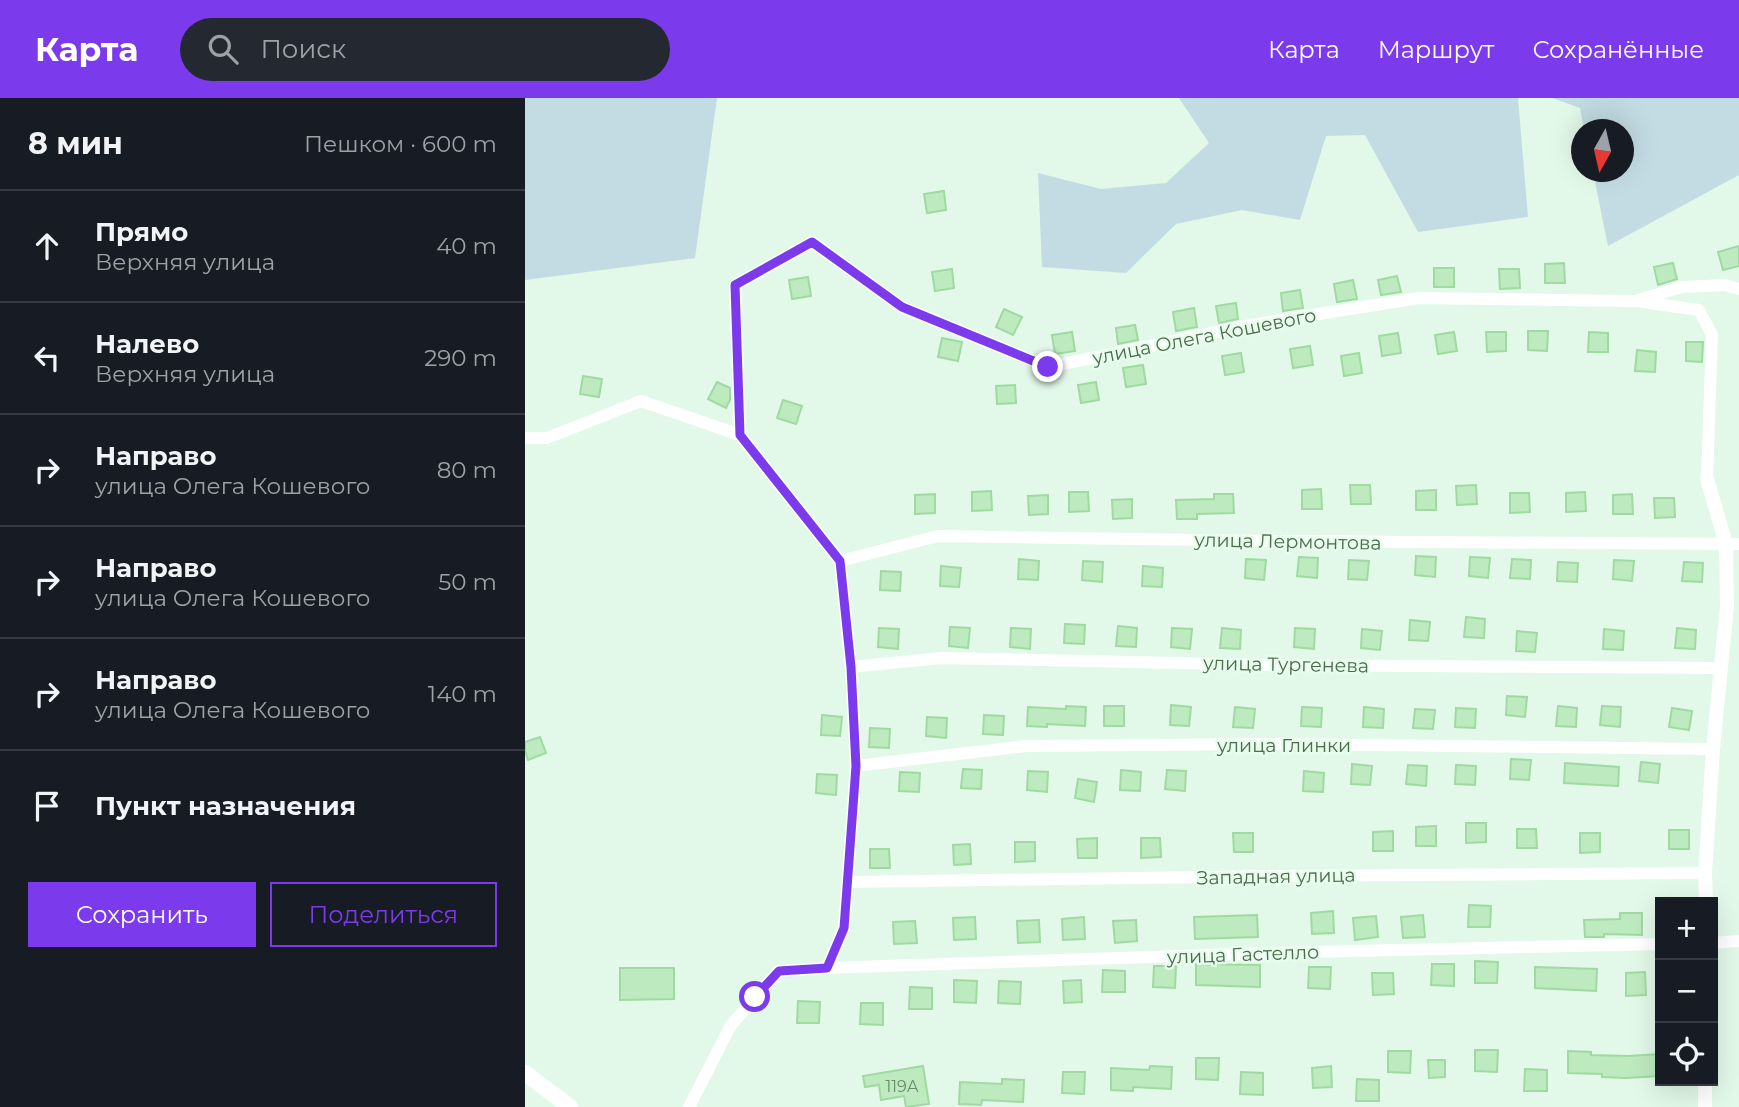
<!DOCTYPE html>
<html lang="ru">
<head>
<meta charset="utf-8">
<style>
  :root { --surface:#171b24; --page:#242831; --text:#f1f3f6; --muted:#9ea1a6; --line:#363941; --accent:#7c3aed }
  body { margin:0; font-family:Montserrat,sans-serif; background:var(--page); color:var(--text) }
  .controls { position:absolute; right:21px; bottom:21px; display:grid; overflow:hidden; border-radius:0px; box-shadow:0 7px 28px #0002 }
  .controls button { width:63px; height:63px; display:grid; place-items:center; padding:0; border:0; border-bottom:2px solid var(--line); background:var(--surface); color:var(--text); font:35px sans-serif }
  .compass { position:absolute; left:1046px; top:21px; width:63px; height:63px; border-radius:50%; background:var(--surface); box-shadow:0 7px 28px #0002; rotate:188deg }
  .stop { position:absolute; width:21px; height:21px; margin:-16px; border:5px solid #7c3aed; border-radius:50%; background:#fff }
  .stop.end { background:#7c3aed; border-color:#fff; box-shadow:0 2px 7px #0008 }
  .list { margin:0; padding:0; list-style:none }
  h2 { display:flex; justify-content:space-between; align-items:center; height:91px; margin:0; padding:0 28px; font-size:30px }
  h2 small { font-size:23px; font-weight:400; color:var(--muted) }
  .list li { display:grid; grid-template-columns:46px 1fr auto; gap:21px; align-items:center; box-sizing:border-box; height:112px; padding:0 28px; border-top:2px solid var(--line) }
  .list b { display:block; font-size:26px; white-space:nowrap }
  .list p { margin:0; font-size:23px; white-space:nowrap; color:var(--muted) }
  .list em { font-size:23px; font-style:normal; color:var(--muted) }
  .actions { display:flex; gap:14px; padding:21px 28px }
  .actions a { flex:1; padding:16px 0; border:2px solid var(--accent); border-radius:0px; text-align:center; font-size:24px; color:var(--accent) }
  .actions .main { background:var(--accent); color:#fff }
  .icon { flex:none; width:38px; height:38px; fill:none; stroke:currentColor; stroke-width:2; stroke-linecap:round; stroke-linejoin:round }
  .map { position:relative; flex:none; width:1214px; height:1009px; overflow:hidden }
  header { display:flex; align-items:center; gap:42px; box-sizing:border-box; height:98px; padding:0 35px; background:var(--accent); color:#fff }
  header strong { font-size:33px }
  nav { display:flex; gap:38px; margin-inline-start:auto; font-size:24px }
  .search { width:490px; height:63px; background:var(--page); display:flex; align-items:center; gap:18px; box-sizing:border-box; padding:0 24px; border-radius:38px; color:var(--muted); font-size:26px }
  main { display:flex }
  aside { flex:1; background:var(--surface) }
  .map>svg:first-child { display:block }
  .green { fill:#c3dce3 }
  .building { fill:#beeabf; stroke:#a0daa2; stroke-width:2 }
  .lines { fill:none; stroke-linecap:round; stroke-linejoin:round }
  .minor { stroke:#fff; stroke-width:12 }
  .tertiary { stroke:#fff; stroke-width:14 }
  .secondary { stroke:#fff; stroke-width:16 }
  .route { stroke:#7c3aed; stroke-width:9 }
  .labels { text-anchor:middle; stroke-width:5; stroke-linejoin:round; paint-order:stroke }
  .number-label { font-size:16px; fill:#688c69 }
  .street-label { font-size:19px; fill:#4c6c4c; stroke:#e7fced }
</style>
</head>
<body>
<header>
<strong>Карта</strong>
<div class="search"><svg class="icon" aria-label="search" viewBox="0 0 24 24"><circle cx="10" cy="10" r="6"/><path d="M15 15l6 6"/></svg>Поиск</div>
<nav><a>Карта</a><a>Маршрут</a><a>Сохранённые</a></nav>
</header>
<main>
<aside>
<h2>8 мин<small>Пешком · 600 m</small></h2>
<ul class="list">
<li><svg class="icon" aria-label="ahead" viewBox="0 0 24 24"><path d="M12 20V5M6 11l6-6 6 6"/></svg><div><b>Прямо</b><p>Верхняя улица</p></div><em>40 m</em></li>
<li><svg class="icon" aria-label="left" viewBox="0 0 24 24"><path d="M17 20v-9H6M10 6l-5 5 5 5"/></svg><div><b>Налево</b><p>Верхняя улица</p></div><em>290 m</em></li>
<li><svg class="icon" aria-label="right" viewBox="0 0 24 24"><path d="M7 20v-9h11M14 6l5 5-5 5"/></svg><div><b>Направо</b><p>улица Олега Кошевого</p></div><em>80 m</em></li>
<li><svg class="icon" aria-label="right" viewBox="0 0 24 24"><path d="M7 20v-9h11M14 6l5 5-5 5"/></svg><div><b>Направо</b><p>улица Олега Кошевого</p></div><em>50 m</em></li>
<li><svg class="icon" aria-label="right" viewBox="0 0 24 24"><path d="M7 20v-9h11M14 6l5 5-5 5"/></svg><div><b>Направо</b><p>улица Олега Кошевого</p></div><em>140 m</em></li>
<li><svg class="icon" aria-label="arrive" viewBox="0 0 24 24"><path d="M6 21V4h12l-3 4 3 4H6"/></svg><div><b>Пункт назначения</b></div></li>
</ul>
<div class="actions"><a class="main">Сохранить</a><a>Поделиться</a></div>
</aside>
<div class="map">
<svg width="1214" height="1009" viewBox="0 0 1214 1009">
  <rect width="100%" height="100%" fill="#e2f8e8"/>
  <g class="green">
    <path d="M0 0H192L170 160 0 182Z"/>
    <path d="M654 0H993L1003 119 893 134 840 37 801 38 775 122 717 112 651 126 601 175 517 169 513 75 576 91 641 85 684 45Z"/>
    <path d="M1027 0H1214V77L1083 148 1068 74H1098V32L1059 31 1055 10Z"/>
  </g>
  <g class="building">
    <path d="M419 93 421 112 402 115 399 96Z"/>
    <path d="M1214 148V168L1198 172 1193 154Z"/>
    <path d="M1039 165 1040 185H1020V166Z"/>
    <path d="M1148 165 1152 181 1133 187 1129 169Z"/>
    <rect x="909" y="170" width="20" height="19"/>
    <path d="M427 171 429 190 410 193 407 174Z"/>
    <path d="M974 171H994L995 190 975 191Z"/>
    <path d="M872 178 876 194 856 197 853 182Z"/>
    <path d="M283 179 286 198 267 201 264 182Z"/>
    <path d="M828 182 832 201 812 204 809 186Z"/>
    <path d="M775 192 778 210 758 213 756 195Z"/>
    <path d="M711 205 713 221 694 225 691 208Z"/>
    <path d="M669 210 672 229 651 233 648 214Z"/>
    <path d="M479 211 497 219 488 237 471 229Z"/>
    <path d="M610 227 613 242 593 246 591 230Z"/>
    <path d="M1003 233H1023L1022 253 1003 252Z"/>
    <path d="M547 234 550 253 530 256 527 237Z"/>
    <path d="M929 234 932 253 913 256 910 237Z"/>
    <path d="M961 234H981V253L962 254Z"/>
    <path d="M1064 234 1083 235V254H1063Z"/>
    <path d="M873 235 876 255 857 258 854 238Z"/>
    <path d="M417 240 437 244 433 263 413 259Z"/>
    <path d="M1161 244H1178L1177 264 1161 263Z"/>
    <path d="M785 248 788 267 768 270 765 251Z"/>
    <path d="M1112 252 1131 254 1130 274 1110 273Z"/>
    <path d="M716 255 719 274 700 277 697 258Z"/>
    <path d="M834 255 837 275 819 278 816 258Z"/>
    <path d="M618 267 621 286 601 289 598 270Z"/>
    <path d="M58 278 77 281 74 299 55 296Z"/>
    <path d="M192 284 205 290V302L201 310 183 301Z"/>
    <path d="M571 284 574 302 556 305 553 287Z"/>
    <path d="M490 287 491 305 472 306 471 288Z"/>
    <path d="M258 302 277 308 271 326 252 320Z"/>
    <path d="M825 387H845L846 406H826Z"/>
    <path d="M951 387 952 406 932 407 931 388Z"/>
    <path d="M796 391 797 411H777V392Z"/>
    <path d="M911 392V412H891V393Z"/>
    <path d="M466 393 467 412 447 413V394Z"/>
    <path d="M544 394H563L564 413 544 414Z"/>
    <path d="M1060 394 1061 413 1041 414V395Z"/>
    <path d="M985 395H1004L1005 414 985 415Z"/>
    <path d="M410 396V415L390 416V397Z"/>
    <path d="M689 396H708L709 415 672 416V421H652L651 402 689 401Z"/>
    <path d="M1107 396 1108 416H1088V397Z"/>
    <path d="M523 397V416L504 417 503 398Z"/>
    <path d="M1129 400H1149L1150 419 1130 420Z"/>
    <path d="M607 401V420L588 421 587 402Z"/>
    <path d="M891 458 911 459 910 479 890 477Z"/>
    <path d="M774 459 793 460 792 480 772 478Z"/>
    <path d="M945 459 965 460 963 480 944 478Z"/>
    <path d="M494 461 514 463 513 482 493 481Z"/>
    <path d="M721 461 741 462 739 482 720 480Z"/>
    <path d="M987 461 1006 462 1005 481 985 480Z"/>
    <path d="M824 462 844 463 842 482 823 481Z"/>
    <path d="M1089 462 1109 463 1107 483 1088 481Z"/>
    <path d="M558 463 578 464 577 484 557 482Z"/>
    <path d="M1033 464 1053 465 1052 484 1032 483Z"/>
    <path d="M1159 464 1178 465 1177 484 1157 483Z"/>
    <path d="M416 468 436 470 434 489 415 488Z"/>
    <path d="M618 468 638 470 637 489 617 488Z"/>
    <path d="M356 473 376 474 375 493 355 492Z"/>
    <path d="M941 519 960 521 959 540 939 539Z"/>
    <path d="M885 522 905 524 903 543 884 542Z"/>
    <path d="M540 526 560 527 559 546 539 545Z"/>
    <path d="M593 528 612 530 611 549 591 548Z"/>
    <path d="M425 529 445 530 443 550 424 548Z"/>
    <path d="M354 530 374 531 373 551 353 549Z"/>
    <path d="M486 530 506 531 505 551 485 549Z"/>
    <path d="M647 530 667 531 665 551 646 549Z"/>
    <path d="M697 530 716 532 715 551 695 550Z"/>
    <path d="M770 530 790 531 789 551 769 549Z"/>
    <path d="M1152 530 1171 532 1170 551 1150 550Z"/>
    <path d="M837 531 857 533 855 552 836 550Z"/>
    <path d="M1079 531 1099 533 1098 552 1078 551Z"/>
    <path d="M992 533 1012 535 1010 554 991 553Z"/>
    <path d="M982 598 1002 599 1000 619 981 617Z"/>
    <path d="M646 607 666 609 664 628 645 627Z"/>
    <path d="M541 608 561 609 560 628 522 626V629L502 628 503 609 541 611Z"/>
    <rect x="579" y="608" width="20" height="20"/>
    <path d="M1033 608 1052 610 1051 629 1031 628Z"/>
    <path d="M1077 608 1096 609 1095 629 1075 627Z"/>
    <path d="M710 609 730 611 728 630 708 629Z"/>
    <path d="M777 609 797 610 796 629 776 628Z"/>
    <path d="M839 609 859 611 858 630 838 629Z"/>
    <path d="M931 610 951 611 950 630 930 629Z"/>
    <path d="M1147 610 1167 613 1164 632 1144 629Z"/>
    <path d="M890 611 910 612 908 631 888 630Z"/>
    <path d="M297 617 317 619 315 638 296 637Z"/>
    <path d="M459 617 479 618 478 637 458 636Z"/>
    <path d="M402 619 422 620 421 640 401 638Z"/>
    <path d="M345 630 365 631 364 650 344 649Z"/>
    <path d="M15 639 21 655 3 662 0 653V644Z"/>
    <path d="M986 661 1006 662 1004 682 985 681Z"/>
    <path d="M1116 664 1135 666 1133 685 1114 683Z"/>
    <path d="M1040 665 1094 669 1093 688 1039 685Z"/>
    <path d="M827 666 847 668 845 687 826 686Z"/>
    <path d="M883 667 902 668 901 688 881 686Z"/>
    <path d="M931 667 951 668 950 687 930 686Z"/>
    <path d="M438 671 457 672 456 691 436 690Z"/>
    <path d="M596 672 616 674 615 693 595 692Z"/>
    <path d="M642 672 661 673 660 693 640 691Z"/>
    <path d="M503 673 523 674 522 694 502 692Z"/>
    <path d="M779 673 799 675 798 694 778 693Z"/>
    <path d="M375 674 395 675 394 694 374 693Z"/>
    <path d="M292 676 312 677 311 697 291 695Z"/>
    <path d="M553 681 572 684 569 704 550 700Z"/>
    <path d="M941 725H961V744L941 745Z"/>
    <path d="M911 728V748H891V729Z"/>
    <path d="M992 731H1011L1012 750H992Z"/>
    <rect x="1144" y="732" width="20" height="19"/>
    <path d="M868 733V753H848V734Z"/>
    <path d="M708 735H728V754H709Z"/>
    <path d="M1055 735H1075V754L1055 755Z"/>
    <path d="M572 740V760H553L552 741Z"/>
    <path d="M616 740H635L636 759 616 760Z"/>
    <path d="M490 744H510V763L490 764Z"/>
    <path d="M445 746 446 766 429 767 428 747Z"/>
    <path d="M345 751H364L365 770H345Z"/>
    <path d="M944 807 966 808 965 829H943Z"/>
    <path d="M808 813 809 835 787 836 786 815Z"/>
    <path d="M1095 815H1117V837L1079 836V839H1060L1059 822 1095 821Z"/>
    <path d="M732 817 733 839 670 841 669 819Z"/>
    <path d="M898 817 900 839 878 840 876 819Z"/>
    <path d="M851 818 853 839 830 842 828 820Z"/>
    <path d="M450 819 451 841 429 842 428 820Z"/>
    <path d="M559 819 560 841 538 842 537 821Z"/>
    <path d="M514 822 515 844 493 845 492 823Z"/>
    <path d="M611 822 612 843 590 845 588 823Z"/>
    <path d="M390 823 392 845 369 846 368 824Z"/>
    <path d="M950 863 973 864 972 885H950Z"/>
    <path d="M671 866 735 867V889L671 887Z"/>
    <path d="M907 866H929V888L906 887Z"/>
    <path d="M629 868H651L650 890 628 889Z"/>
    <path d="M784 869H806L805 891 783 890Z"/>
    <path d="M1010 869 1072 871 1071 893 1010 890Z"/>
    <path d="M95 870H149V901L95 902Z"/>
    <path d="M578 872 600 873V894H577Z"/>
    <path d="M1120 874 1121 897 1101 898V875Z"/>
    <path d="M847 875H868L869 896 848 897Z"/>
    <path d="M429 882 452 883 451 905 429 904Z"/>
    <path d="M556 882 557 904 539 905 538 883Z"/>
    <path d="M474 883 496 884 495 906 473 905Z"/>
    <path d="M385 889 407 890V911H384Z"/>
    <path d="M273 903 295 904 294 925H272Z"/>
    <path d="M336 905H358V927L335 926Z"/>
    <path d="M950 952H973L972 974 950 973Z"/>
    <path d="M863 953H886L885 975 863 974Z"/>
    <path d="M1043 953 1066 954V957L1103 958 1135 956V978L1101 980 1077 979V976L1043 975Z"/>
    <path d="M671 960H694L693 982 671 981Z"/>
    <path d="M903 962H920V979L904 980Z"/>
    <path d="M398 968 404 1006 381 1009 379 998 356 1002 354 987 340 989 338 978Z"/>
    <path d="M625 968 647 969 646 991 608 989V993L586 992V970L624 972Z"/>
    <path d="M806 968 807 989 788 990 787 970Z"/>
    <path d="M1000 971 1022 972V993H999Z"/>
    <path d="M538 974H560L559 996 537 995Z"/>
    <path d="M716 974 738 975V997L715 996Z"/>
    <path d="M477 981 499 982 498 1004 457 1002 456 1007 434 1006 435 984 477 986Z"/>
    <path d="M832 981 854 982V1003H831Z"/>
  </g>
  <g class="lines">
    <g class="minor">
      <path d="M1117 204 1174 212 1187 237 1182 381"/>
      <path d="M215 337 210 187 287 144 377 209 523 269 726 227 894 200 1110 203 1157 189 1200 187 1214 191"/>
      <path d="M0 340H22L116 303 215 337 315 463 326 569 331 668 319 830 302 870 254 873 206 927 164 1009"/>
      <path d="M315 463 413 438 748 443 1214 446"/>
      <path d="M326 569 417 560 745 567 1196 570"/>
      <path d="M331 668 501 648 751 646 1188 651"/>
      <path d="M323 784 748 778 1180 775"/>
      <path d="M1188 845 1214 843"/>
      <path d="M302 870 743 855 1135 846"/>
    </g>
    <g class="tertiary">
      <path d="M1181 804 1180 775 1188 651 1202 508 1201 446 1182 381"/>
      <path d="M1180 1009V983"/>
    </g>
    <path class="secondary" d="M0 975 45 1009"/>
  </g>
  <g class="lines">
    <path class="route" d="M230 899 254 873 302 870 319 830 331 668 326 569 315 463 215 337 210 187 287 144 377 209 523 269"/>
  </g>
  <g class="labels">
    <g class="number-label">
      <text x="377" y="994">119А</text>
    </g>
    <g class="street-label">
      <text transform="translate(679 238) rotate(-11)" y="7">улица Олега Кошевого</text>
      <text transform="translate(763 443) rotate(1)" y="7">улица Лермонтова</text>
      <text transform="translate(761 566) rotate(1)" y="7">улица Тургенева</text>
      <text x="759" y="654">улица Глинки</text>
      <text transform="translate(751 778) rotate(-1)" y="7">Западная улица</text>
      <text transform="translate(718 856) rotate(-2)" y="7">улица Гастелло</text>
    </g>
  </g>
</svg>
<div class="controls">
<button>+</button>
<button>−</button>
<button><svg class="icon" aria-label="locate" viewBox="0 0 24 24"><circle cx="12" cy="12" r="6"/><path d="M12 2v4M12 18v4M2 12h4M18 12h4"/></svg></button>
</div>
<svg class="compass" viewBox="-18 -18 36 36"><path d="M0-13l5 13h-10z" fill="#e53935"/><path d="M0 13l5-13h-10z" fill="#9ea1a6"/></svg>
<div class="stop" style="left:230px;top:899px"></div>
<div class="stop end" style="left:523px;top:269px"></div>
</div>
</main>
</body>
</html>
